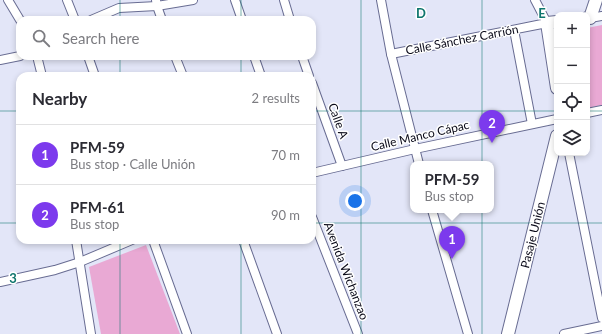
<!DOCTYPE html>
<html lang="en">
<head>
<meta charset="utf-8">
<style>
  :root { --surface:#fff; --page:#f7f7f7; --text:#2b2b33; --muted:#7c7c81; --line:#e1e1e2; --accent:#7c3aed }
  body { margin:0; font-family:Lato,sans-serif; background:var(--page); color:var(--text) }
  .controls { position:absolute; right:12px; top:12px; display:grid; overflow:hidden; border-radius:8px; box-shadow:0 2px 6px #0003 }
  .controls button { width:36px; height:36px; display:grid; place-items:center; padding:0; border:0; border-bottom:1px solid var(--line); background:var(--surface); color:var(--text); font:20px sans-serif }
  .you { position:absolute; left:355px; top:201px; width:14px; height:14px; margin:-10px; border:3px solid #fff; border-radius:50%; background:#1a73e8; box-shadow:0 0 0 6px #1a73e833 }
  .badge { display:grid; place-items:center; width:26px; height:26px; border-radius:50%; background:var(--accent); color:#fff; font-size:13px; font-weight:700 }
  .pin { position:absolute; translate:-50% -33px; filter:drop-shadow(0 1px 2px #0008) }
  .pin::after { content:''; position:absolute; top:21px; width:14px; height:12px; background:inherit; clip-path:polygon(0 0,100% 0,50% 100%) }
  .popup { position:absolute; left:410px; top:161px; width:84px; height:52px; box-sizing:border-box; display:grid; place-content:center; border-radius:8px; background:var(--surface); filter:drop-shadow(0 1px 3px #0005); font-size:13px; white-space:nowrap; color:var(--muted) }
  .popup b { font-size:15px; color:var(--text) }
  .popup::after { content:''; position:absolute; left:50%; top:100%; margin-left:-8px; border:8px solid transparent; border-top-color:var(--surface) }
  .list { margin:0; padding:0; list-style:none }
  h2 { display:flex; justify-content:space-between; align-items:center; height:52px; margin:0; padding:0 16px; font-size:17px }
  h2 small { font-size:13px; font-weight:400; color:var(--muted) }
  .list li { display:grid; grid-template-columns:26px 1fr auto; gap:12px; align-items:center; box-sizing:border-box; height:60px; padding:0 16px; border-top:1px solid var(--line) }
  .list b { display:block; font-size:15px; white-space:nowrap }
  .list p { margin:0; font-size:13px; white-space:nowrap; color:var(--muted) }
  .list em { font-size:13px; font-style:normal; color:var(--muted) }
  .icon { flex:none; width:22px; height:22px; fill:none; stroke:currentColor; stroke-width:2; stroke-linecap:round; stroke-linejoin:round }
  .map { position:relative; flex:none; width:602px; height:334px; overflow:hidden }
  .search { position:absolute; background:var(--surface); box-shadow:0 2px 6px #0003; left:16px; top:16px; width:300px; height:44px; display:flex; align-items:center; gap:10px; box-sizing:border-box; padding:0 14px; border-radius:12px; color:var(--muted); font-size:15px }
  .panel { position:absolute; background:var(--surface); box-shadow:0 2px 6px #0003; left:16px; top:72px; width:300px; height:172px; border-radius:12px }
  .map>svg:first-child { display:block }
  .green { fill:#e9a9d4 }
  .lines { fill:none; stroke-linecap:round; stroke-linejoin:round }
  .street-casing { stroke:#686c92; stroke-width:10 }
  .secondary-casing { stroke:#686c92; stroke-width:14 }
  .street { stroke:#fff; stroke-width:8 }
  .secondary { stroke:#fff; stroke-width:12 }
  .grid { fill:none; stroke:#0f766e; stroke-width:1; stroke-opacity:0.55 }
  .labels { text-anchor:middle; stroke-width:3; stroke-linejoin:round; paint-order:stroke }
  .street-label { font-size:12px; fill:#0a0a19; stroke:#fff }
  .grid-label { font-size:13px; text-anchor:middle; font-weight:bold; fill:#0f766e; stroke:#fff; stroke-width:3; stroke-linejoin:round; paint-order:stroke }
</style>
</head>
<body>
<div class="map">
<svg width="602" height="334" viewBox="0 0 602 334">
  <rect width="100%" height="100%" fill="#e3e6f8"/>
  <g class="green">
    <path d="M602 25V105L587 108V28Z"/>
    <path d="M146 245 180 334H101L89 267Z"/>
  </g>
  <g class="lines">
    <defs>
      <g id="street">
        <path d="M8 0 20 20"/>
        <path d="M67 0 75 20"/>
        <path d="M156 0 157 6 162 20"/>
        <path d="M235 0 242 20"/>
        <path d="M284 0 290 20"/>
        <path d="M381 0 391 54 419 164"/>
        <path d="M590 18 602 16"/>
        <path d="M91 20 119 8 157 6 193 0"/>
        <path d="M514 30 532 124"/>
        <path d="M391 54 547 23 535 0"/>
        <path d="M37 56 42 76"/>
        <path d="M88 56 95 76"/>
        <path d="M175 56 183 76"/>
        <path d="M254 56 261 76"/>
        <path d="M302 56 309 76"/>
        <path d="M0 60 20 56"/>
        <path d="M312 83 342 166"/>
        <path d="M587 113 602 110"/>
        <path d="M569 153 602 318"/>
        <path d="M312 173 415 149 557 119"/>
        <path d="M432 210 468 334"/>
        <path d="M312 217 358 334"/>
        <path d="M76 240 91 334"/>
        <path d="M153 240 187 334"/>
        <path d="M243 240 277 334"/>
        <path d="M0 282 55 270 80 262 132 240"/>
        <path d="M564 334 602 326"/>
      </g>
      <g id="secondary">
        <path d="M587 18H590L596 0"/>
        <path d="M557 22 547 23 557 88"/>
        <path d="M508 334 557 136"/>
      </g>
    </defs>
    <use href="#street" class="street-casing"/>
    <use href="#secondary" class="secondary-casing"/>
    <use href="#street" class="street"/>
    <use href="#secondary" class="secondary"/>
  </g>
  <path class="grid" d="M120 0V20M241 0V20M361 0V334M482 0V334M120 56V76M241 56V76M0 111H20M312 111H557M587 111H602M0 223H20M312 223H602M120 240V334M241 240V334"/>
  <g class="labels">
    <g class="street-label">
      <text transform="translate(462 40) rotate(-11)" y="4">Calle Sánchez Carrión</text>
      <text transform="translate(338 121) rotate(70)" y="4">Calle A</text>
      <text transform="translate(420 136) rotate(-13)" y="4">Calle Manco Cápac</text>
      <text transform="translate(533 235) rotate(-76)" y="4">Pasaje Unión</text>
      <text transform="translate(346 271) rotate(69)" y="4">Avenida Wichanzao</text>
    </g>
  </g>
  <g class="grid-label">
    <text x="421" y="18">D</text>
    <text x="542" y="18">E</text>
    <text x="13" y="283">3</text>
  </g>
</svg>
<div class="controls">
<button>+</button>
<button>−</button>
<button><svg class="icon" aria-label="locate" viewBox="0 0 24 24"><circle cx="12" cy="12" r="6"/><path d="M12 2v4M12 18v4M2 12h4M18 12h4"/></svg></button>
<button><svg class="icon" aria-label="layers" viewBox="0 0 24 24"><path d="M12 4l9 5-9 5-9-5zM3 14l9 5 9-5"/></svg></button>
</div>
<div class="you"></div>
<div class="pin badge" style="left:452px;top:259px">1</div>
<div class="popup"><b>PFM-59</b>Bus stop</div>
<div class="pin badge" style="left:492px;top:143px">2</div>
<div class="search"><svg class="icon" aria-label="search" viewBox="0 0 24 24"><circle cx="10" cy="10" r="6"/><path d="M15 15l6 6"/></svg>Search here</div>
<section class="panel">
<h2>Nearby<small>2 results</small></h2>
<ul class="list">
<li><span class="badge">1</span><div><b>PFM-59</b><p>Bus stop · Calle Unión</p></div><em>70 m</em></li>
<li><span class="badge">2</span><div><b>PFM-61</b><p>Bus stop</p></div><em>90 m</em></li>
</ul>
</section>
</div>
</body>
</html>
